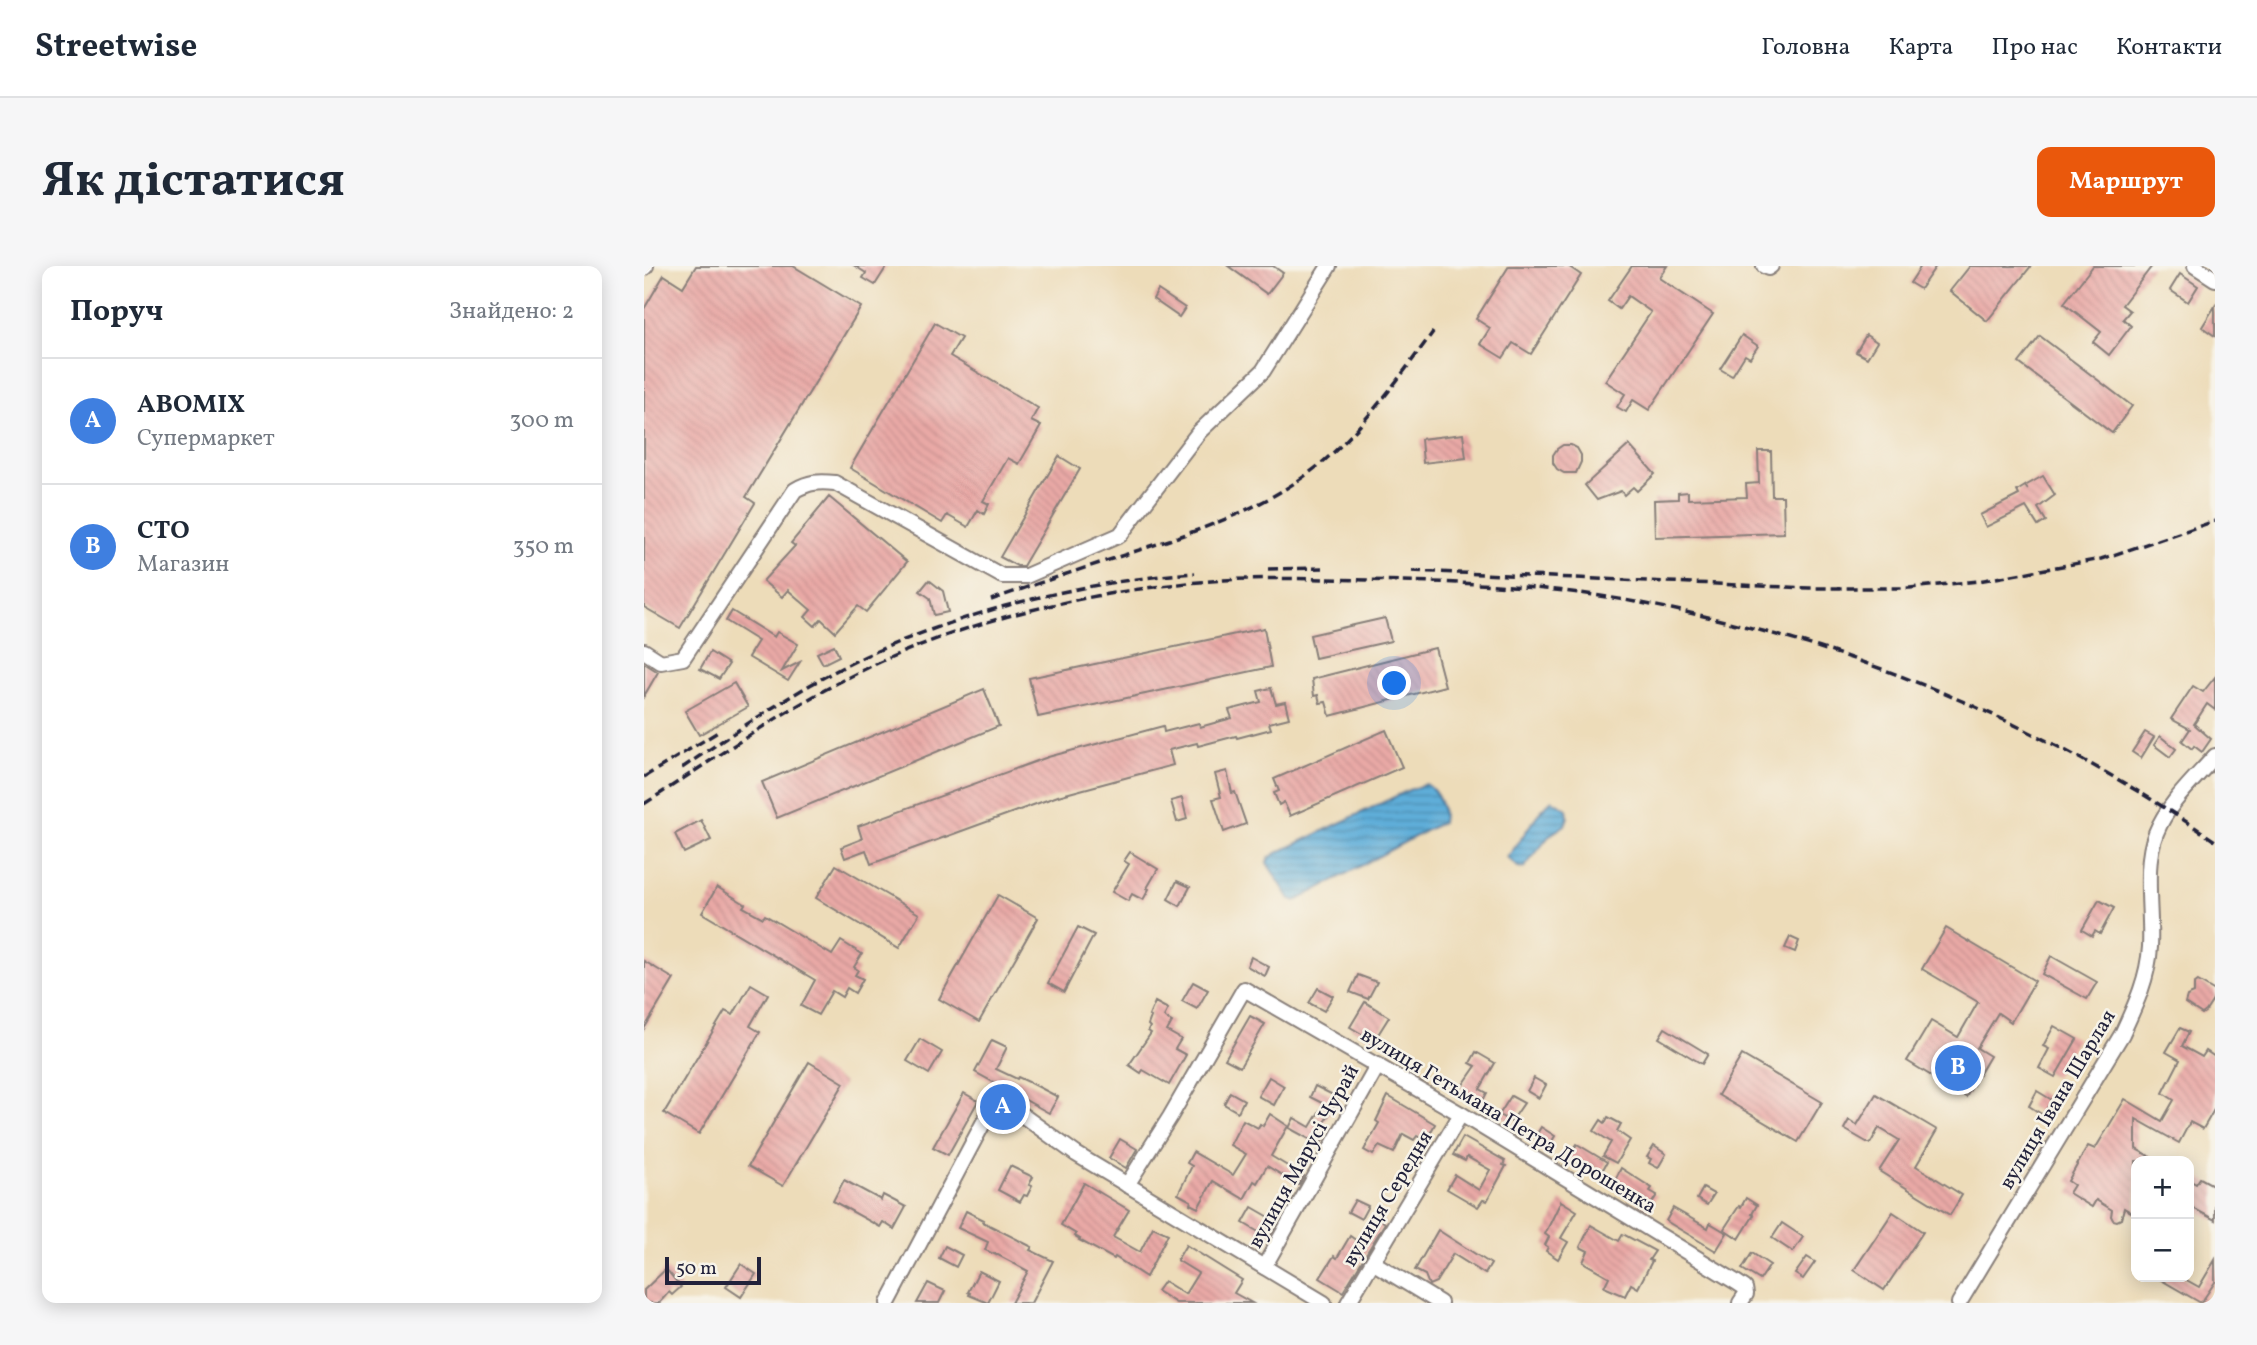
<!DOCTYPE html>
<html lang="uk">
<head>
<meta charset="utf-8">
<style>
  :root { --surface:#fff; --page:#f6f6f7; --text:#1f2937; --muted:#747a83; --line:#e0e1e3; --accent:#ea580c }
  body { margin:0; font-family:Vollkorn,serif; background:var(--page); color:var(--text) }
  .controls { position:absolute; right:21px; bottom:21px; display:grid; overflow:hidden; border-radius:14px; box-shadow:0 4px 18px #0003 }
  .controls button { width:63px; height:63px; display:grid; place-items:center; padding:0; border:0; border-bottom:2px solid var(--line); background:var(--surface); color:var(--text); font:35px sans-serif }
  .scale { position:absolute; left:21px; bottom:18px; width:96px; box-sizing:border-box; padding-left:7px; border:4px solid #22223b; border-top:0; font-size:19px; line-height:24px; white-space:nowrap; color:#22223b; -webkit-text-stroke:5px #f7f3e8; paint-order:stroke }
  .you { position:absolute; left:751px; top:418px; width:24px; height:24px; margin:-18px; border:5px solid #fff; border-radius:50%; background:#1a73e8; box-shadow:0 0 0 10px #1a73e833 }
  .badge { display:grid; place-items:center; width:46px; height:46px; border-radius:50%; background:var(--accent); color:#fff; font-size:23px; font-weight:700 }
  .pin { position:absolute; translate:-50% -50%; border:4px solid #fff; box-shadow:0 2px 7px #0006 }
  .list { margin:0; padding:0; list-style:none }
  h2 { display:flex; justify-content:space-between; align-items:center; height:91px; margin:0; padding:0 28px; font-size:30px }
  h2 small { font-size:23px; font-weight:400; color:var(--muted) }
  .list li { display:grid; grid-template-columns:46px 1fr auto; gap:21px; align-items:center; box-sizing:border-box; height:126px; padding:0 28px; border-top:2px solid var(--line) }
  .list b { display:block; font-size:26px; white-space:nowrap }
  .list p { margin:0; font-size:23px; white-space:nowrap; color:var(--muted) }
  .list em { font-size:23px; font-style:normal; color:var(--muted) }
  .map { position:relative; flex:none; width:1571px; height:1037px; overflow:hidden; border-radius:14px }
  header { display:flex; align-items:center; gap:42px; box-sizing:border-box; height:98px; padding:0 35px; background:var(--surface); border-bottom:2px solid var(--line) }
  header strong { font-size:33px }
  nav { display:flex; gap:38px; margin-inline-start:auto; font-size:24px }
  .intro { display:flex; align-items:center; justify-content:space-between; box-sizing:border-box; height:168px; padding:0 42px }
  h1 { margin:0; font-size:49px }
  .button { padding:18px 32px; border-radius:14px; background:var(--accent); color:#fff; font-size:24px; font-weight:700 }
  main { display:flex; gap:42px; padding:0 42px }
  aside { flex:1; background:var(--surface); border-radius:14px; box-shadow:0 4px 18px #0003 }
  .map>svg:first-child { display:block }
  .water { fill:url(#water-rules); stroke:#40688a; stroke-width:2 }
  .building { fill:url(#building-back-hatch) }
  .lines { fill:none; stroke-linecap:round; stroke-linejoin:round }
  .minor-casing { stroke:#887f7a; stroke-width:18 }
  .minor { stroke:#fff; stroke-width:14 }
  .rail { stroke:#22223b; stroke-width:3.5; stroke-dasharray:10 5; stroke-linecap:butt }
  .labels { text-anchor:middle; stroke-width:5; stroke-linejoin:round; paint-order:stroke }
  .street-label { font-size:21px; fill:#22223b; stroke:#f7f3e8 }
</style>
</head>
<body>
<header>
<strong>Streetwise</strong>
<nav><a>Головна</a><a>Карта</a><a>Про нас</a><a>Контакти</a></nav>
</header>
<div class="intro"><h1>Як дістатися</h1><a class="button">Маршрут</a></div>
<main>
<aside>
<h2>Поруч<small>Знайдено: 2</small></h2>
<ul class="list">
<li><span class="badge" style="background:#3f7fe0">A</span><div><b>ABOMIX</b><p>Супермаркет</p></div><em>300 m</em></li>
<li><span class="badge" style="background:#3f7fe0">B</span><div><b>СТО</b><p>Магазин</p></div><em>350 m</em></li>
</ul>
</aside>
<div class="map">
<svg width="1571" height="1037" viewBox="0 0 1571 1037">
  <defs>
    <pattern id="water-rules" width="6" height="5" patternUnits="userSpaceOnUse" patternTransform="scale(1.75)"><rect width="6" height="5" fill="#5faed9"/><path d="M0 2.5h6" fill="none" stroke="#4e8db1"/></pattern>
    <pattern id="building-back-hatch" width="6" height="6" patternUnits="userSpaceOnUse" patternTransform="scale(1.75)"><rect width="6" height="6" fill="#e9a9a6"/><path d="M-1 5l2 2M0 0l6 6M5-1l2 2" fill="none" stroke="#c89190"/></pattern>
  </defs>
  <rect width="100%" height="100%" fill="#f7f3e8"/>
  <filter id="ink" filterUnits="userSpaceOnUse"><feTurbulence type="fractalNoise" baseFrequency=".0143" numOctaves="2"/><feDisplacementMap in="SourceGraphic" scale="14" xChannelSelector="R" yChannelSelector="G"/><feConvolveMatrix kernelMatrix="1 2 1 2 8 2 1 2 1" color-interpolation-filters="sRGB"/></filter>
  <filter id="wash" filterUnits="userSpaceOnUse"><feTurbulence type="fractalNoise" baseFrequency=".00686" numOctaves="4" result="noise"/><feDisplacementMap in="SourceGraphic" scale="28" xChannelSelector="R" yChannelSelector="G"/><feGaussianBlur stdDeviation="1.57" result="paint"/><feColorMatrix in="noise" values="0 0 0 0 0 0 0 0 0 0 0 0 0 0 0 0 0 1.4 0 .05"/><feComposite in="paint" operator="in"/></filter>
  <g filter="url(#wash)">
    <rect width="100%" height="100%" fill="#eddcb9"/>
    <g class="water">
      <path d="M782 518C794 525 801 543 798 556L652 635 646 633 623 597 625 592 633 587 765 524Z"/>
      <path d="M908 534 923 543 924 551 921 559 906 569 880 602 874 601 863 591C880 573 889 549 908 534Z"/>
    </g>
    <g id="blocks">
      <g class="building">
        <path d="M52 0H149L217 41 102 231 111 237 36 362 0 341V43L20 9 39 21Z"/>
        <path d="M211 0H243L231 19 219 12 222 7Z"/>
        <path d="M584 0H629L639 7 623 28Z"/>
        <path d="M865 0H924L937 9 887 88 869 77 859 92 836 78 846 62 832 53Z"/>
        <path d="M988 0H1023L1015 12 1069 48 1005 144 989 134 982 146 973 141 981 128 961 115 1007 46 984 30 975 43 964 35Z"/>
        <path d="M1277 0H1292L1276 23 1266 17Z"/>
        <path d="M1326 0H1387L1343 55 1306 25Z"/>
        <path d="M1449 0H1508L1478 39 1486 45 1479 53 1487 60 1465 89 1449 76 1457 66 1420 37Z"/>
        <path d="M1536 8 1554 20 1544 36 1526 24Z"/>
        <path d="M514 24 541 42 535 51 509 33Z"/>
        <path d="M1571 40V70L1558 61Z"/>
        <path d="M291 57 317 72 306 90 394 142 387 155 397 160 375 198 364 192 339 235 345 238 340 248 334 244 324 261 303 249 298 257 206 202Z"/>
        <path d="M1098 69 1114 80 1106 92 1101 89 1088 110 1076 103Z"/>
        <path d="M1222 69 1233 76 1223 92 1212 86Z"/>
        <path d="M1396 70 1488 140 1468 167 1375 97Z"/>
        <path d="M819 168 822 192 779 197 777 173Z"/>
        <path d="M919 179H927L933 182 937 189V196L932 207H920L913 203 909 197V189L913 183Z"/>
        <path d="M985 179 1011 208 993 225 989 221 980 229 977 225 953 234 941 219Z"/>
        <path d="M1114 185H1127L1128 230H1139L1140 267 1011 271 1010 234 1034 233V227L1044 226V233L1103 231 1102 218 1115 217Z"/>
        <path d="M415 190 436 203 379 300H373L356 291Z"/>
        <path d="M1399 210 1411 229 1394 242 1402 255 1394 260 1382 241 1342 261 1336 249 1375 229 1373 225 1381 220 1384 224 1381 220Z"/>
        <path d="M185 231 263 296 222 346 214 340 191 366 177 353 171 360 161 351 167 344 144 324 138 331 119 315 151 280 147 277Z"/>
        <path d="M285 314 299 325 304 346 290 349 286 332 276 325Z"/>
        <path d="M88 345 130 371 133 366 154 378 138 405 156 396 144 415 104 391 114 375 82 355Z"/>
        <path d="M741 352 747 375 671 392 666 369Z"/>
        <path d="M620 362 627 401 394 451 385 412Z"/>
        <path d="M190 379 195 390 179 398 173 387Z"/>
        <path d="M791 382 801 420 686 450 682 436 676 437 674 429 670 430 668 413Z"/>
        <path d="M66 386 85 398 75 413 56 403Z"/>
        <path d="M0 397 14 406 0 430Z"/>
        <path d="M1571 411V444L1563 438 1550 458 1567 473 1558 486 1550 480 1548 483 1538 475 1546 463 1527 453 1549 420 1559 426Z"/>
        <path d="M90 417 104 441 55 469 41 445Z"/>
        <path d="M627 422 632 438 641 436 645 452 625 457 627 463 593 472 592 470 554 480 553 477 525 484 529 499 414 530 227 598 222 584 201 592 197 581 218 573 214 560 404 491 519 460 520 466 555 457 556 461 588 452 585 444 617 436 614 425Z"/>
        <path d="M340 423 355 460 133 552 118 516Z"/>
        <path d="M742 464 758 501 646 550 640 536 635 539 630 527 635 525 630 513Z"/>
        <path d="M1501 466 1510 471 1497 492 1488 486Z"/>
        <path d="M1516 470 1532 483 1526 491 1510 479Z"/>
        <path d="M583 505 588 527 591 526 602 558 580 566 569 533 577 531 571 508Z"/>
        <path d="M538 532 543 553 533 556 527 535Z"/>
        <path d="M57 554 67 574 40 587 31 568Z"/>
        <path d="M486 586 514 603 503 622 505 623 499 634 488 628 484 635 468 626 485 598 480 595Z"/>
        <path d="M192 599 275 648 255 682 172 632Z"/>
        <path d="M533 615 546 621 536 640 524 633Z"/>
        <path d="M73 621 101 638 99 641 119 652 121 649 188 689 197 675 218 688 210 701 214 704 211 709 219 713 211 727 203 722 198 731 188 725 174 749 157 740 171 714 58 647Z"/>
        <path d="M354 629 394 652 335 756 295 733Z"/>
        <path d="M1455 634 1470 642 1456 668 1451 665 1448 670 1438 664Z"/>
        <path d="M434 661 450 669 420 726 404 717Z"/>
        <path d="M1302 662 1391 715 1367 756 1354 747 1333 782 1346 790 1322 831 1263 795 1287 755 1314 771 1334 736 1278 703Z"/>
        <path d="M1146 671 1155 675 1151 686 1141 682Z"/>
        <path d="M1407 690 1453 716 1443 733 1398 708Z"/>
        <path d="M607 691 625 701 621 710 603 700Z"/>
        <path d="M0 695 30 713 0 763Z"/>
        <path d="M714 709 733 716 724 733 706 726Z"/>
        <path d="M1554 715 1571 725V731L1562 745 1558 748 1541 737 1543 730 1550 727V718Z"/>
        <path d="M549 716 564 724 553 743 538 735Z"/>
        <path d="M107 718 124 728 106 760 116 766 55 868 20 847 81 745 89 749Z"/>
        <path d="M674 722 689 730 680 745 665 737Z"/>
        <path d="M511 736 524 743 520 751 528 756 523 765 537 773 531 783 542 789 525 819 499 804 497 807 485 799 507 767 504 765 506 761 504 759 507 751 505 750Z"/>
        <path d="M721 736 745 751 730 775 706 761Z"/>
        <path d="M606 750 621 758 596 801 581 793Z"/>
        <path d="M1410 760 1433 773 1411 811 1395 802 1405 783 1399 780Z"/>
        <path d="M1021 762 1064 788 1058 798 1015 772Z"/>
        <path d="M1536 762 1545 766 1538 780 1558 791 1562 785 1571 791V842L1559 863 1546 856 1535 877 1492 853V883L1514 895H1492V949L1480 942 1477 953 1473 955 1469 954 1467 950 1468 944 1452 934 1448 941 1425 927 1430 919 1424 915 1444 880 1451 883 1481 833 1518 855 1530 834 1519 827 1536 794 1522 786Z"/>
        <path d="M276 773 298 786 285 808 263 795Z"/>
        <path d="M348 774 363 781 352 803 373 813 374 811 389 818 414 831 405 847 331 806Z"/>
        <path d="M832 786 851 797 836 823 843 827 837 838 814 826 832 800 826 797Z"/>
        <path d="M1098 789 1178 836 1154 876 1074 829Z"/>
        <path d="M165 796 200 817 139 920 104 900Z"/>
        <path d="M625 811 640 820 630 839 614 830Z"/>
        <path d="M890 812 902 819 895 832 883 825Z"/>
        <path d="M671 820 695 832 679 858 686 861 676 879 645 862 650 852 666 861 680 838 666 831Z"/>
        <path d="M1393 825 1408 834 1399 849 1385 840Z"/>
        <path d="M586 826 600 834 594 846 580 838Z"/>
        <path d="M320 827 334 835 304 889 289 881Z"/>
        <path d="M1232 828 1293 864 1272 900 1318 929 1306 949 1235 905 1255 874 1235 862 1226 878 1200 863 1205 854 1213 859Z"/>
        <path d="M744 830 791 858 782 875 773 870 770 874 759 868 750 887 735 880 729 889 720 884 735 857 732 855Z"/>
        <path d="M867 830 880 837 867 856 855 849Z"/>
        <path d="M626 848 644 860 627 890 660 910 655 919 623 900 613 917 610 915 600 933 569 915 554 942 546 938 547 935 534 928 548 900 543 897 549 886 589 909 602 888 586 879 599 854 614 862 616 858 619 860Z"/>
        <path d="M964 851 977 858 973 865 986 874 972 897 959 890 967 876 950 865 957 854 961 857Z"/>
        <path d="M897 861 911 870 905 880 891 871Z"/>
        <path d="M819 871 861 895 859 899 862 900 843 935 839 934 834 941 803 923 811 909 835 924 846 904 823 891 821 895 809 889Z"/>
        <path d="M476 873 493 883 482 902 465 892Z"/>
        <path d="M933 878 963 896 958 905 943 897 940 902 924 892Z"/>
        <path d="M1010 880 1022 888 1014 902 1005 897 1007 893 1003 891Z"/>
        <path d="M366 900 389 911 385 919 388 920 383 930 380 929 376 936 354 924Z"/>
        <path d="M977 902 1008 922 1006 925 1013 929 1004 943 968 920Z"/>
        <path d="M1556 912 1571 920V954L1545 940V914L1552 918Z"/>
        <path d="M200 914 237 934 239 929 262 941 250 963 239 956 236 961 189 935Z"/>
        <path d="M440 917 485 944 469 971 496 986 509 961 524 968 502 1011 471 991 470 993 435 974 436 973 431 970 432 968 417 959Z"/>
        <path d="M1059 922 1070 928 1063 939 1053 933Z"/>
        <path d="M1102 932 1113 939 1108 948 1110 949 1095 973 1080 963 1095 940 1097 941Z"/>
        <path d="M711 934 724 940 717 953 704 946Z"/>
        <path d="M917 935 933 945 917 972 924 976 914 993 902 985 904 981 901 979 905 971 901 968Z"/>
        <path d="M608 941 634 956 625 972 599 957Z"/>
        <path d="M1029 942 1064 962 1066 957 1083 967 1072 985 1022 955Z"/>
        <path d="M322 945 340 954 339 956 388 981 386 984 409 995 387 1037H367L384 1005 352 988V989L341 984 344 976 314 962Z"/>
        <path d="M1249 946 1279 966 1240 1024 1210 1004Z"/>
        <path d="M730 950 741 957 699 1026 676 1012 690 990 693 992 706 970 716 977Z"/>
        <path d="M1138 957 1159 971 1149 986 1128 972Z"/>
        <path d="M947 959 975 975 979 968 1011 985 1005 994 1008 995 994 1022 987 1018 981 1030 960 1021 965 1011 939 996 944 985 936 981Z"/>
        <path d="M794 964 847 998 841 1008 809 988 792 1016 785 1019 781 1009 771 1004Z"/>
        <path d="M542 979 598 1014 590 1027 608 1037H532L513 1025 520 1015 541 1028 554 1007 533 994Z"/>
        <path d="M301 980 318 989 312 1001 295 992Z"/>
        <path d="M1108 987 1126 999 1116 1014 1098 1003Z"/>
        <path d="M1163 991 1171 996 1159 1013 1151 1008Z"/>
        <path d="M1571 994V1016L1557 1037 1512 1011H1537L1555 1021Z"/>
        <path d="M97 998 112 1008 97 1031 82 1021Z"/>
        <path d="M22 1003 37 1021 28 1029 25 1026 15 1037H0V1024Z"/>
        <path d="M335 1005 355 1015 344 1037 325 1029 326 1027 324 1026Z"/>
        <path d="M284 1017 301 1025 295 1037H273Z"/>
      </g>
    </g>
  </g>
  <g filter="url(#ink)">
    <use href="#blocks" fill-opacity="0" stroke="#887f7a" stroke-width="2"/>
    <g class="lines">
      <defs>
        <g id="minor">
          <path d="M1120 0 1124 2 1127 0"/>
          <path d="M1551 0 1571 13"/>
          <path d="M0 2 2 0"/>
          <path d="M0 385 17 396 39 392 151 224C165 216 175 215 191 217L358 310H382L476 269 555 166 619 105 685 0"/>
          <path d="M483 919 526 851 600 723 817 848 1092 1016 1101 1022 1102 1028 1096 1037"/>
          <path d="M730 997 796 1037"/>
          <path d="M620 1001 734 799"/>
          <path d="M244 1037 353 831 432 888 680 1037"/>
          <path d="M704 1037 817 848"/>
          <path d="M1315 1037 1478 768C1491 740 1504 713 1506 681 1508 646 1499 599 1512 567 1524 537 1550 514 1571 490"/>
        </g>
      </defs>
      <use href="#minor" class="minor-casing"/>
      <use href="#minor" class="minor"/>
      <g class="rail">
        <path d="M624 303 680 302"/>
        <path d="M768 305 1165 322H1266L1335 315 1457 293 1571 255"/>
        <path d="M347 334C394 317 441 302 489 286 562 262 634 239 691 185 729 149 758 108 789 66"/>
        <path d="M38 502C100 460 164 415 233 385 334 342 441 315 551 307"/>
        <path d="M0 511 74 466"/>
        <path d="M0 538C80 487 158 430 245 392 350 346 467 322 580 314 628 311 676 313 723 314 799 316 876 318 950 329 1172 363 1387 448 1571 575"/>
      </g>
    </g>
  </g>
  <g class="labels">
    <g class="street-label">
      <text transform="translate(1413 833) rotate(-59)" y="7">вулиця Івана Шарлая</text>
      <text transform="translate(865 854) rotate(31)" y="7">вулиця Гетьмана Петра Дорошенка</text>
      <text transform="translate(659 890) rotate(-61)" y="7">вулиця Марусі Чурай</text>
      <text transform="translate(743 932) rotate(-59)" y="7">вулиця Середня</text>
    </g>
  </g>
</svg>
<div class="controls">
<button>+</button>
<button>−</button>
</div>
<div class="scale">50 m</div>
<div class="you"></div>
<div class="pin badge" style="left:359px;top:841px;background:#3f7fe0">A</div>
<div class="pin badge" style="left:1314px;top:802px;background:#3f7fe0">B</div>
</div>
</main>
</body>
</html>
